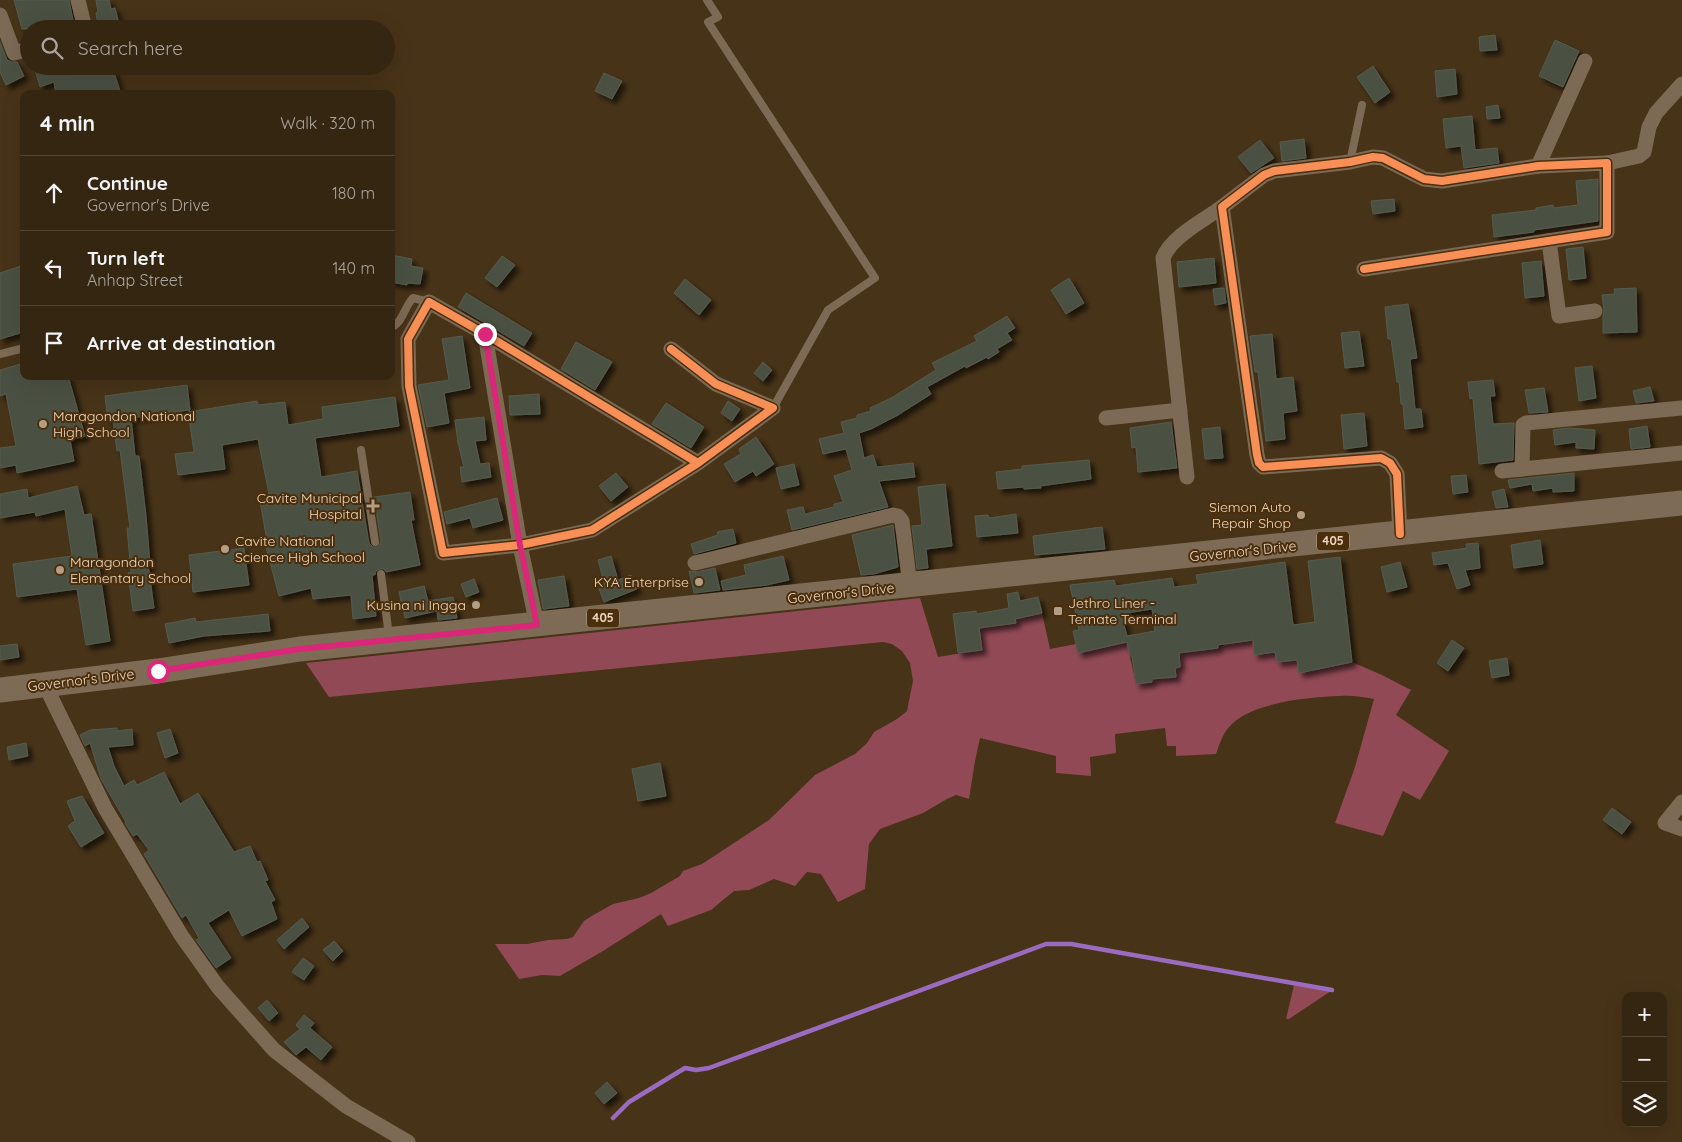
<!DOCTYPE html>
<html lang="en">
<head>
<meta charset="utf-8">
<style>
  :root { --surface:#352612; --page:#403220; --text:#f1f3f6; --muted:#aaa59f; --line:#4f4332 }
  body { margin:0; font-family:Quicksand,sans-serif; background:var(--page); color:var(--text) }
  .controls { position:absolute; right:15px; bottom:15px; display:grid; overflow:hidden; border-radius:10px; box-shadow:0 5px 20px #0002 }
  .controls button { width:45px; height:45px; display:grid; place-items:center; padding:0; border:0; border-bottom:1px solid var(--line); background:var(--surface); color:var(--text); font:25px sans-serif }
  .stop { position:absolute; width:15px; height:15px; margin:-11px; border:4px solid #db2777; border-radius:50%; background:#fff }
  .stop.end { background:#db2777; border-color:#fff; box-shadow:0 1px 5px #0008 }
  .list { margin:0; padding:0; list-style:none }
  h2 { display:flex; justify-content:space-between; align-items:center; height:65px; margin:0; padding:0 20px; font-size:21px }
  h2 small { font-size:16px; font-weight:400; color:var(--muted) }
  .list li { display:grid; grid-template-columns:32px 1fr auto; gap:15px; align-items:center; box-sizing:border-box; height:75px; padding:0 20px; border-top:1px solid var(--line) }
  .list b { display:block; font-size:19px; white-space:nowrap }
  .list p { margin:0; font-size:16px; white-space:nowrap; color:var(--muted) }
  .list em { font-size:16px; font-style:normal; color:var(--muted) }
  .icon { flex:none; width:28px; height:28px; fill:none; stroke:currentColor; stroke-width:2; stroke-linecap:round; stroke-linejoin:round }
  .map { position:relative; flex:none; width:1682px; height:1142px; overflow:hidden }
  .search { position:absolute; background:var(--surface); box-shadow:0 5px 20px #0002; left:20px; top:20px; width:375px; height:55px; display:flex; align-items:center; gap:12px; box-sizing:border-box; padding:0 18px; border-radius:28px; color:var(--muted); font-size:19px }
  .panel { position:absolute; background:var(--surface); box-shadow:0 5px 20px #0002; left:20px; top:90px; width:375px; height:290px; border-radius:10px }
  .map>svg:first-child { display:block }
  .green { fill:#914955 }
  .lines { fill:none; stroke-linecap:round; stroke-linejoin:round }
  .stream { stroke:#9a6bbf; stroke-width:4.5 }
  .building { fill:#4c5143; stroke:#555b4d; fill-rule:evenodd; filter:url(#shadow) }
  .service { stroke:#7d6a55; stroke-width:8 }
  .minor { stroke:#7d6a55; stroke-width:15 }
  .primary { stroke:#7d6b56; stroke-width:25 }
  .cycleway-casing { stroke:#4b2e0c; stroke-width:11 }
  .cycleway { stroke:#f78f57; stroke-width:8 }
  .route { stroke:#db2777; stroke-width:6 }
  .poi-dot { fill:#b39d85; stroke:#4b2e0c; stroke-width:2 }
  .labels { text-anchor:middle; stroke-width:4; stroke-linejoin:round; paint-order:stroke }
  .shield { fill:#4b2e0c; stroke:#bca48a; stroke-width:1 }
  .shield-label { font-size:12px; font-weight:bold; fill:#edd6c0 }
  .poi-label { font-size:14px; fill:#edd6c0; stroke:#4b2e0c; text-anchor:start }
  .street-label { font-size:14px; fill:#edd6c0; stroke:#4b2e0c }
</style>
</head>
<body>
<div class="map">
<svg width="1682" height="1142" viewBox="0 0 1682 1142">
  <defs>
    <filter id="shadow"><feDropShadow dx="4.5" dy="4.5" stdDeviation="2.5" flood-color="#0009"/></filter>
  </defs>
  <rect width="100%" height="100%" fill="#473318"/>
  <g class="green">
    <path d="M920 598 938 657 981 650 979 628 1015 623V619L1042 613 1050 649 1076 644 1078 653 1127 642 1136 684 1152 682V680L1176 677 1175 668 1180 667 1179 654 1218 648 1226 644 1253 640 1254 654 1275 652 1277 662 1297 660 1299 673 1352 662 1382 675 1411 690 1396 715 1449 751 1420 800 1403 791 1383 836 1335 823 1355 767 1374 699C1363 697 1351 695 1340 696 1309 697 1255 702 1232 724 1223 732 1220 743 1216 754L1176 756V746H1167L1165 728 1115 734 1116 753 1090 757 1091 776 1056 773V756L980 738 975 761 969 799 956 795 947 799 923 813 880 829 869 844 865 889 838 902 821 874 807 872 795 886 774 879 749 890 734 891 711 910 668 926 661 914 603 951 560 976 542 975 519 979 495 944H527L548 940 567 939 573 937 584 921 590 917 613 904 639 898 651 893 680 876 683 871 702 864 769 820 815 775 855 754 867 743 874 732 897 719 907 711 913 681 910 663 902 651 892 644 883 642 329 697 306 663Z"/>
    <path d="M1294 985 1331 991 1289 1019H1286Z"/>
  </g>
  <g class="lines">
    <path class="stream" d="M613 1118 629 1102 685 1068 696 1070 709 1068 1046 944H1071L1332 990"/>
  </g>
  <g class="building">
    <path d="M14 0H69L74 25 61 29H22Z"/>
    <path d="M96 0H109L111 9 115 8 118 20 98 25 96 13 98 12Z"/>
    <path d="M1495 35 1497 50 1480 51 1479 37Z"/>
    <path d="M1555 40 1579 51 1563 87 1539 76Z"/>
    <path d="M0 42 7 60 12 62H17L24 76 6 85 0 72Z"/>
    <path d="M34 66H112L121 94H56L54 82 40 87Z"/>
    <path d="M1373 66 1390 92 1375 103 1357 77Z"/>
    <path d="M1455 69 1457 94 1437 97 1435 71Z"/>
    <path d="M604 73 622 81 612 99 595 91Z"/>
    <path d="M1498 105 1500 118 1487 119 1486 107Z"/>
    <path d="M1472 116 1475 150 1497 148 1499 163 1464 168 1461 146 1446 148 1443 119Z"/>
    <path d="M1304 139 1306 158 1282 161 1280 142Z"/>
    <path d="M1260 140 1274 158 1251 173 1238 157Z"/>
    <path d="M1598 179V221L1534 230V232L1494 237 1492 215 1536 210V208L1553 205 1554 208 1578 205 1576 181Z"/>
    <path d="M1394 199 1395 211 1373 214 1371 201Z"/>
    <path d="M1583 247 1586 278 1569 280 1566 249Z"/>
    <path d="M391 255 412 259 411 266 423 268 420 284 407 283V285L391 282Z"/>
    <path d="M502 256 515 265 497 287 485 278Z"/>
    <path d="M1214 258 1216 283 1179 287 1177 262Z"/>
    <path d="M1541 261 1544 296 1525 298 1522 263Z"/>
    <path d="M24 265V332L0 339V273Z"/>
    <path d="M1069 278 1084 303 1066 314 1051 290Z"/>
    <path d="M685 279 711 300 699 315 674 293Z"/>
    <path d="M1224 288 1226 303 1215 305 1213 289Z"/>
    <path d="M1636 288 1637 332 1603 333V316L1604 310 1602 295 1615 294 1614 289Z"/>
    <path d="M466 293 532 333 524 346 458 307Z"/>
    <path d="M1408 304 1417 358 1410 359 1415 409H1421L1423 427 1405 429 1403 404H1401L1399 382H1397L1391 339H1388L1385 307Z"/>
    <path d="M1007 316 1015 328 1007 333 1012 340 997 349 999 352 988 359 987 357 966 368 965 366 927 387 931 394 898 415 871 429 859 433 864 458 873 455 877 467 913 463 915 477 879 481 888 507 792 530 787 510 803 507 805 514 834 507V504L843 502 834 476 852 470 846 449 823 454 819 439 844 433 841 422 857 418V415L871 411 870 408 891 398 936 370 932 363 977 341 974 336Z"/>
    <path d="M1359 331 1364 366 1345 368 1341 333Z"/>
    <path d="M1272 334 1276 379 1293 377 1297 411 1283 413 1285 439 1266 441 1258 372H1255L1250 336Z"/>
    <path d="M462 336 470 388 444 393 449 423 427 427 418 385 449 380 442 339Z"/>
    <path d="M576 342 612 362 595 390 561 369Z"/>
    <path d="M763 362 772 370 763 381 754 373Z"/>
    <path d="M24 363V376H68L85 436 70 440 74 461 17 473 16 465 0 468V448L16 446 6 394 0 396V370Z"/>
    <path d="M1592 366 1596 398 1579 401 1575 368Z"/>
    <path d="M1493 380 1495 396H1490L1493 424 1514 423 1513 460 1479 464 1473 398 1470 399 1468 382Z"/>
    <path d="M187 385 190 410 131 418 135 456H139L146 516 150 564H148L154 608 133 611 128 573 131 572 127 528H130L120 450 117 451 113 420 108 421 105 396Z"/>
    <path d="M1650 387 1654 401 1636 403 1633 391Z"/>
    <path d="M1544 388 1548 412 1529 413 1525 390Z"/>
    <path d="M539 394 540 414 510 415 509 396Z"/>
    <path d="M395 397 399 426 315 438 321 477 357 471 369 543 373 547H378L381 542 374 497 410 492 414 520H411L420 565 386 572 384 569H380L376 571 375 575H372L376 616 353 619 351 595 313 599 311 588 279 596 266 547H268L260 501 270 499 258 439 222 445 225 469 178 475 175 454 194 452 188 412 257 401 258 405 285 402 288 425 323 419 322 407Z"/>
    <path d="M728 401 740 409 732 421 721 413Z"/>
    <path d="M666 403 704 427 691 448 652 424Z"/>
    <path d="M1364 413 1367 446 1344 449 1341 415Z"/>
    <path d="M484 417 486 440 475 441 480 464 489 463 491 477 462 482 460 467H464L458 443 455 420Z"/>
    <path d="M1171 422 1177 468 1138 472 1136 447 1132 448 1130 428Z"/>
    <path d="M1647 426 1650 447 1631 449 1629 429Z"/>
    <path d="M1220 427 1223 458 1205 459 1202 429Z"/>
    <path d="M1569 428 1595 430 1594 449 1576 448V442L1555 445 1553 430Z"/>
    <path d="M756 437 774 464 756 476 753 471 735 482 724 464 741 454 739 449Z"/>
    <path d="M1089 460 1091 479 1040 486 1041 488 1024 489V487L998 489 996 472 1022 469V466Z"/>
    <path d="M794 464 799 485 781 489 776 468Z"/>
    <path d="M616 473 628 487 611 501 599 486Z"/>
    <path d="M1574 473V491L1553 492V488L1533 491 1532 484 1510 488 1508 480Z"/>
    <path d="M1466 475 1468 492 1453 494 1451 476Z"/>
    <path d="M945 484 952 546 926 549 928 568 917 569 912 526 922 525 918 487Z"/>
    <path d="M77 486 84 515 91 514 110 641 86 645 77 589 17 597 13 564 72 556 65 509 36 516 35 512 0 518V494L27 489 28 498Z"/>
    <path d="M1504 489 1508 507 1496 508 1492 492Z"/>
    <path d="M497 498 503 520 473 528 470 518 447 524 444 512Z"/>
    <path d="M1016 514 1018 533 977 537 975 516 988 515 989 518Z"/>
    <path d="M893 525 898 567 874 574 861 575 852 535Z"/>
    <path d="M1102 527 1105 549 1035 555 1033 536Z"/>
    <path d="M733 529 736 543 694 554 691 544 718 535 717 532Z"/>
    <path d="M1540 540 1543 564 1514 568 1511 545Z"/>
    <path d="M1478 543 1480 568 1465 570 1470 585 1457 589 1448 563 1434 565 1432 553 1467 548 1466 544Z"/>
    <path d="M244 548 249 585 193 592 189 555Z"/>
    <path d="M611 556 618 580 631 575 637 589 604 602 599 589 605 586 598 560Z"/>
    <path d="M783 556 789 580 767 585 723 590 721 581 746 575 744 565Z"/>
    <path d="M1340 557 1352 662 1299 673 1297 660 1277 662 1275 652 1254 655 1253 640 1218 645V648L1179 653 1180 667 1175 668 1176 677 1152 679V682L1136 684 1132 656H1130L1127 642 1078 653 1073 631 1079 630 1070 585 1114 580 1116 586 1172 578 1174 587 1198 584 1196 575 1285 562 1293 625 1315 622 1308 561ZM1152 609 1155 631 1127 636 1121 614Z"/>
    <path d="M1400 562 1407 587 1387 592 1381 567Z"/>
    <path d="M715 568 720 590 694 593 689 571 697 572Z"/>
    <path d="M564 576 569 606 543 609 538 580Z"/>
    <path d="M474 579 479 592 466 597 461 584Z"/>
    <path d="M424 586 428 601 453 597 457 618 438 620 437 611 405 618 399 592Z"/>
    <path d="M1018 592 1020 601 1038 597 1042 613 1015 619 1016 623 979 628 982 650 958 653 953 614 976 611 977 614 1009 608 1007 594Z"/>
    <path d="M268 614 270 631 204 636 169 643 165 624 195 618 196 622Z"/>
    <path d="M1452 640 1464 648 1448 671 1437 663Z"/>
    <path d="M17 644 19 657 0 660V646Z"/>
    <path d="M1507 658 1509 675 1492 678 1489 661Z"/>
    <path d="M117 728V731L132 729 133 745 108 747 114 766 124 786 134 780 137 785 164 772 180 804 198 793 234 852 250 846 257 862 260 861 268 880 265 881 275 900 271 902 277 919 242 936 229 910 208 923 231 958 216 968 196 940 199 938 186 915 182 918 144 854 149 850 137 834 133 836 125 823 126 822 101 779 90 743 85 746 80 735 90 730Z"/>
    <path d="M170 729 178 753 165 758 157 733Z"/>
    <path d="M26 743 28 756 9 760 7 747Z"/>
    <path d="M660 763 666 796 638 801 632 769Z"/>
    <path d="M82 796 104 833 81 847 68 826 75 821 67 801Z"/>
    <path d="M1612 808 1631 822 1622 834 1603 820Z"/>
    <path d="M302 918 309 927 284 949 277 940Z"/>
    <path d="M334 941 343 951 333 961 323 950Z"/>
    <path d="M303 958 314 966 304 980 292 972Z"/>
    <path d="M267 1000 278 1013 269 1021 258 1008Z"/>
    <path d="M304 1015 314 1023 310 1028 332 1047 321 1060 306 1047 296 1055 284 1042 300 1029 296 1025Z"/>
    <path d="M607 1082 617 1093 604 1104 595 1093Z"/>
  </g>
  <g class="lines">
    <g class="service">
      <path d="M707 0 718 17 708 22 875 278 828 310 773 408"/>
      <path d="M1350 162 1362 105"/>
      <path d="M391 327C403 323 404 307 413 298L429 302"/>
      <path d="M0 354 24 348"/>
      <path d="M361 450 375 542"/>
      <path d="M381 574 389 636"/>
    </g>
    <g class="minor">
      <path d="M78 0 85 29"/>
      <path d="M0 15 14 53 29 49"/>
      <path d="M1607 163 1639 156 1644 152 1649 127 1656 113 1682 84"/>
      <path d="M1538 166 1585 61"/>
      <path d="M1549 241 1559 316 1595 311"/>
      <path d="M1364 269 1607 232V163L1538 166 1442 181 1424 179 1383 158 1373 157 1350 162 1274 171 1264 175 1222 207 1257 455 1259 463 1263 467 1381 458 1390 463 1397 474 1400 534"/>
      <path d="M485 334 520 545 537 625"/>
      <path d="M671 349 716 384 773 408 698 463 592 530 520 545 443 553 409 386 408 339 429 302 485 334 698 463"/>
      <path d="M1106 418 1180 410"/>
      <path d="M1522 469 1523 425 1526 423 1682 408"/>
      <path d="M1502 471 1682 453"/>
      <path d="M1187 477 1163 258C1171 237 1204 220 1222 207"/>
      <path d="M695 563 893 515 898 516 902 521 910 586"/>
      <path d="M45 685 105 808 181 935 218 987 274 1050 346 1106 408 1142"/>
      <path d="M1682 802 1665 823 1682 829"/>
    </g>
    <path class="primary" d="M0 690 158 671 300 649 1682 503"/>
    <defs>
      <g id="cycleway">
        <path d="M1364 269 1607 232V163L1538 166 1442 181 1424 179 1383 158 1373 157 1350 162 1274 171 1264 175 1222 207 1257 455 1259 463 1263 467 1381 458 1390 463 1397 474 1400 534"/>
        <path d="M671 349 716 384 773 408 698 463 592 530 520 545 443 553 409 386 408 339 429 302 485 334 698 463"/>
      </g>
    </defs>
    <use href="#cycleway" class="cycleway-casing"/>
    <use href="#cycleway" class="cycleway"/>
  </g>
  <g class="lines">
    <path class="route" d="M158 671 300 649 537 625 520 545 485 334"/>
  </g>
  <g class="poi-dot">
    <circle cx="43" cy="424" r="5"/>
    <path d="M370.5 498.5h5v5h5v5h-5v5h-5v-5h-5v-5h5z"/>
    <circle cx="1301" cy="515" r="5"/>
    <circle cx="225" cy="549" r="5"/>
    <circle cx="60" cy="570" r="5"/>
    <circle cx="699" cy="582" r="5"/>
    <circle cx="476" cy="605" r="5"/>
    <rect x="1053" y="606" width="10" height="10" rx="2.5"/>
  </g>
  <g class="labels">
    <g class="shield">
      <rect x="1317" y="531.5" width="32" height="19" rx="4"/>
      <rect x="587" y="608.5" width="32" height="19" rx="4"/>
    </g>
    <g class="shield-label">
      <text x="1333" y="545">405</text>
      <text x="603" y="622">405</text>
    </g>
    <g class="poi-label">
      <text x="53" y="421">Maragondon National<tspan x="53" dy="16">High School</tspan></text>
      <text x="362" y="503" text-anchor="end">Cavite Municipal<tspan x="362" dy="16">Hospital</tspan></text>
      <text x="1291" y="512" text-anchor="end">Siemon Auto<tspan x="1291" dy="16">Repair Shop</tspan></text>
      <text x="235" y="546">Cavite National<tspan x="235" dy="16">Science High School</tspan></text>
      <text x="70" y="567">Maragondon<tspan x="70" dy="16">Elementary School</tspan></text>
      <text x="689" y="587" text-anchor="end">KYA Enterprise</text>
      <text x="1068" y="608">Jethro Liner -<tspan x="1068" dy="16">Ternate Terminal</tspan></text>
      <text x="466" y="610" text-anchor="end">Kusina ni Ingga</text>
    </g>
    <g class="street-label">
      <text transform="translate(1243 551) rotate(-6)" y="5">Governor's Drive</text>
      <text transform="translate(841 593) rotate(-6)" y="5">Governor's Drive</text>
      <text transform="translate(81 680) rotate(-7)" y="5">Governor's Drive</text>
    </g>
  </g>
</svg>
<div class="controls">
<button>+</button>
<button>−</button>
<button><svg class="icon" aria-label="layers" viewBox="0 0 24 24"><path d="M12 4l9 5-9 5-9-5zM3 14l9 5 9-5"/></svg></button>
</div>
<div class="stop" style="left:158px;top:671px"></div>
<div class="stop end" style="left:485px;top:334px"></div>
<div class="search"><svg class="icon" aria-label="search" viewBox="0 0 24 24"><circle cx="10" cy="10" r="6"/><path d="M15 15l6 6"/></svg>Search here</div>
<section class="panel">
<h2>4 min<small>Walk · 320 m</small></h2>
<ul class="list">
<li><svg class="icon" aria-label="ahead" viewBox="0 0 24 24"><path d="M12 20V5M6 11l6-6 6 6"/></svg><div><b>Continue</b><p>Governor's Drive</p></div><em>180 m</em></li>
<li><svg class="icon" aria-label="left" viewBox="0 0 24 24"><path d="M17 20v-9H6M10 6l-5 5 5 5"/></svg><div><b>Turn left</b><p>Anhap Street</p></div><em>140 m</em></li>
<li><svg class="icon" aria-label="arrive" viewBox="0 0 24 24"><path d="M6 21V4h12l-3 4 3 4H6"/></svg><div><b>Arrive at destination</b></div></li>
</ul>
</section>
</div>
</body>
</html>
